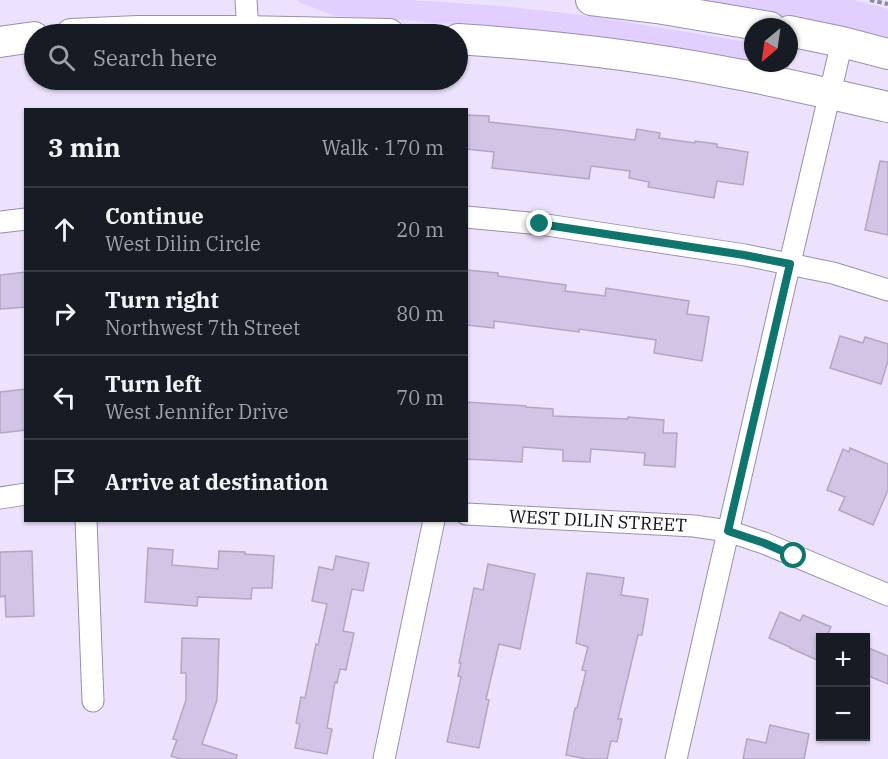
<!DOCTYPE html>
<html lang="en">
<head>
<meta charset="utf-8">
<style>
  :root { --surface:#171b24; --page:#20242c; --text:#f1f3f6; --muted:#9ea1a6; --line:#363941 }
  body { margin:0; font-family:"IBM Plex Serif",serif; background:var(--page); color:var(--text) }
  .controls { position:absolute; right:18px; bottom:18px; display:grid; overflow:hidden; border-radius:0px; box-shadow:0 2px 4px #0004 }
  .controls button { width:54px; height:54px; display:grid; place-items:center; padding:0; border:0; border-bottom:2px solid var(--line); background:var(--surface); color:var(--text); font:30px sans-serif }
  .compass { position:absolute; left:744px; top:18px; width:54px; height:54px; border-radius:50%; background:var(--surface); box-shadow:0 2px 4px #0004; rotate:209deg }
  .stop { position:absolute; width:18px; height:18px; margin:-14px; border:4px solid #0f766e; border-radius:50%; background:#fff }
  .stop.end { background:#0f766e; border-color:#fff; box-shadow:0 2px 6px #0008 }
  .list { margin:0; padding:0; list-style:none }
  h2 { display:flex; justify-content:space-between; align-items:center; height:78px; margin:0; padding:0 24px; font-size:26px }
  h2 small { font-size:20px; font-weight:400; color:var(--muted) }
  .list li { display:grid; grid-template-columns:39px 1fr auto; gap:18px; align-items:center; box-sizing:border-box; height:84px; padding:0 24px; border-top:2px solid var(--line) }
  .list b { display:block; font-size:22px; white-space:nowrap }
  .list p { margin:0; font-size:20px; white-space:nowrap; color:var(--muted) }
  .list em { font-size:20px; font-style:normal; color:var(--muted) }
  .icon { flex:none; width:33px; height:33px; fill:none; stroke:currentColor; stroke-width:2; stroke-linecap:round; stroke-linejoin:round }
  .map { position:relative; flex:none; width:888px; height:759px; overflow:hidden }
  .search { position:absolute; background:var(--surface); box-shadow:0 2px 4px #0004; left:24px; top:24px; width:444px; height:66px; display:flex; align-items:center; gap:15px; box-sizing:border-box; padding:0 21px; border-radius:33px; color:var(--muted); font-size:22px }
  .panel { position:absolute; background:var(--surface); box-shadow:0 2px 4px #0004; left:24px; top:108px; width:444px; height:414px; border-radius:0px }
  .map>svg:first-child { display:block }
  .green { fill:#e1cfff }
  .building { fill:#d1c4e5; stroke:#b2a6c6; stroke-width:1.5 }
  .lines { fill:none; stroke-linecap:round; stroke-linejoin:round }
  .street-casing { stroke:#9a8ead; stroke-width:23 }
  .secondary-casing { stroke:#9a8ead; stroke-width:32 }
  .path { stroke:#8f879c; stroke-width:4; stroke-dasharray:4.5 3; stroke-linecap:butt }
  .street { stroke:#fff; stroke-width:21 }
  .secondary { stroke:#fff; stroke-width:30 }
  .route { stroke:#0f766e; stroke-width:8 }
  .labels { text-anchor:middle; stroke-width:4.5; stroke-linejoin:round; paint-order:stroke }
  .street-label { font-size:18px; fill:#110c18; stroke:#f6f3fa }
</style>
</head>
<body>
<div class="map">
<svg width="888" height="759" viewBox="0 0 888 759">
  <rect width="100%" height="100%" fill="#ece2fd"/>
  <g class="green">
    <path d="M298 0H410L501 6 590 16 753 43V63H790L788 70 553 33 391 19 335 16 299 2Z"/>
    <path d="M682 0H854L888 9V42L751 11Z"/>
  </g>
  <g class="building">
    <path d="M466 115 489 116V122L562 130 635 140 637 129 660 133 659 138 695 143V141L717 144V147L748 152 743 185 717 181 714 198 648 187 649 182 629 178 630 171 591 166 589 179 492 168 494 152 466 149Z"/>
    <path d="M880 161 888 162V235L865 230Z"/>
    <path d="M466 270 498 273V276L566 285 565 291 605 296 606 288 689 301 687 314 709 317 702 361 654 353 656 340 579 329V332L494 321V328L466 325Z"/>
    <path d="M26 272V307L0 309V275Z"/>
    <path d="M840 336 863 343 865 337 888 344V361L881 384 830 368Z"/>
    <path d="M26 389V430L0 433V392Z"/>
    <path d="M466 402 526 406V407L553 409V416L628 419V417L664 420 663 433H677L675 467 644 465 645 453 591 449 590 462 563 461V450L523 447 522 462 466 459Z"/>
    <path d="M850 448 888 464V490L873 525 839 510 845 497 827 490 843 449 849 452Z"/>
    <path d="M148 548 173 550 172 565 218 569 219 551 245 552V554L274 556 272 588H252L251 599 198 597 197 606 145 602Z"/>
    <path d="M32 551 34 616 6 617 5 596 0 597V552Z"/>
    <path d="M336 556 369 563 363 591 352 589 343 631 354 633 346 670 340 669 337 683 335 682 327 728 332 729 327 754 295 748 300 724 296 723 301 697 305 698 316 644 318 645 327 604 312 601 319 567 333 570Z"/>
    <path d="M488 564 535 574 520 649 499 644 486 699 489 700 479 748 447 742 461 677 458 676 461 663H459L474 588 483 590Z"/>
    <path d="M587 573 624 578 621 595 648 599 642 635H638L618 719H622L617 742 611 741 607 759H586L566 755 575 708H577L586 671 582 670 588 647 576 643Z"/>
    <path d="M780 612 800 621 803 615 831 627 826 638H820V651L817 660 790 648V647L769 638Z"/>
    <path d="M182 638 219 639 217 700 202 744 237 755 236 759H181L171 756 177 740 173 739 186 700V673H181Z"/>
    <path d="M866 647 888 656V684L866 675Z"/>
    <path d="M770 725 809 734 804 759H743L747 739 766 743Z"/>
  </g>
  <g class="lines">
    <defs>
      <g id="street">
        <path d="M246 0 248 31"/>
        <path d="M466 217 540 224 745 255 833 273 888 290"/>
        <path d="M0 222 26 219"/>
        <path d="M0 498 26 494"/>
        <path id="s1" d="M466 514 694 526 728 531 764 543 888 595"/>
        <path d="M86 520 93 701"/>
        <path d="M384 759 434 520"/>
        <path d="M676 759 784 288 842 42"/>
      </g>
      <g id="secondary">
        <path d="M591 0 657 8 770 27"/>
        <path d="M789 31 842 42 888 54"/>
        <path d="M71 34 138 31H248L389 34"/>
        <path d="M458 39C548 45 638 55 726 72 781 82 834 95 888 107"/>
        <path d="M0 42 34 37"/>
      </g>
    </defs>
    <use href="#street" class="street-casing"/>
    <use href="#secondary" class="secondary-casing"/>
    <path class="path" d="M870 0 888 4"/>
    <use href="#street" class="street"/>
    <use href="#secondary" class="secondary"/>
  </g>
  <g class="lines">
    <path class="route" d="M540 224 744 255 790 264 728 531 764 543 794 556"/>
  </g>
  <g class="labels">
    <g class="street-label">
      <text dy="6" stroke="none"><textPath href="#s1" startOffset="132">WEST DILIN STREET</textPath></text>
    </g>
  </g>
</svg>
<div class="controls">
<button>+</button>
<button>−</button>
</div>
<svg class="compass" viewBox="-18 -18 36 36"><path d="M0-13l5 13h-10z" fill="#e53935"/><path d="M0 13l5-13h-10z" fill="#9ea1a6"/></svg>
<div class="stop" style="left:794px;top:556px"></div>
<div class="stop end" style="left:540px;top:224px"></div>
<div class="search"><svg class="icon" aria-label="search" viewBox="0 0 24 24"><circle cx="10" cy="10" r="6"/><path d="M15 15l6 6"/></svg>Search here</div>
<section class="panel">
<h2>3 min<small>Walk · 170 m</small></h2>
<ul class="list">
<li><svg class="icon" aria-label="ahead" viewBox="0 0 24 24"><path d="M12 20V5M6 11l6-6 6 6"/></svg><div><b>Continue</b><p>West Dilin Circle</p></div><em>20 m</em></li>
<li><svg class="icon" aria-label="right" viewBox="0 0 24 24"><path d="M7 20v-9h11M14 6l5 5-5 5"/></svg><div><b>Turn right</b><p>Northwest 7th Street</p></div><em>80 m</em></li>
<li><svg class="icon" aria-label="left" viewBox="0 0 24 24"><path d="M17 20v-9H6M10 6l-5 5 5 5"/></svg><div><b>Turn left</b><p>West Jennifer Drive</p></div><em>70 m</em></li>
<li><svg class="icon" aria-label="arrive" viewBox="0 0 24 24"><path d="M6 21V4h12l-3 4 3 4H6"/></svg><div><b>Arrive at destination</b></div></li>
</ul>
</section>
</div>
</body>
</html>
